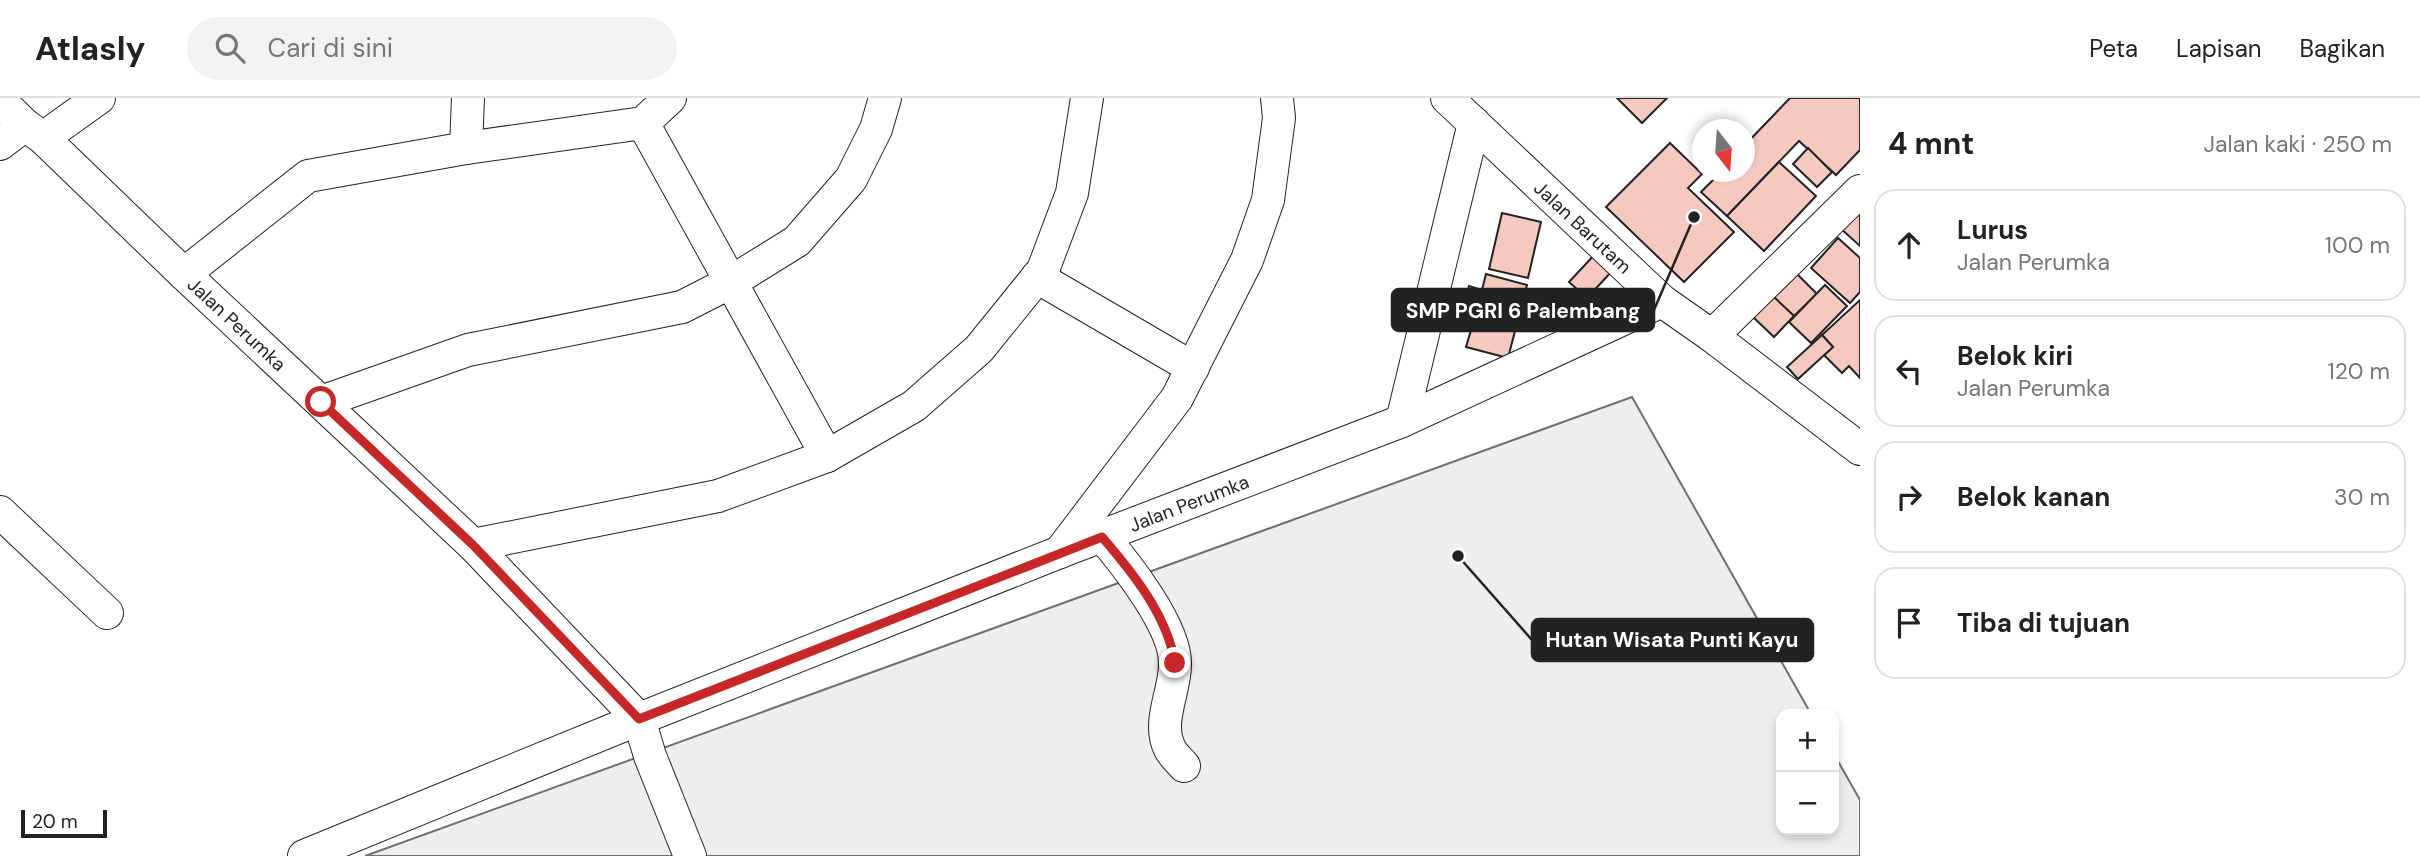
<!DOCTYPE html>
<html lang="id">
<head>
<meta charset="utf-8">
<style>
  :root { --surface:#fff; --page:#f2f2f2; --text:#222; --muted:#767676; --line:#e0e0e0 }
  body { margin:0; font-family:"DM Sans",sans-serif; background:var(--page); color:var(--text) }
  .controls { position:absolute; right:21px; bottom:21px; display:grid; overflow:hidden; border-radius:14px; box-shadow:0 4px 10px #0003 }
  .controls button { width:63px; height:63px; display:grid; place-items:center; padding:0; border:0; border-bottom:2px solid var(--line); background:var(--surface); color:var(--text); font:35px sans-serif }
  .compass { position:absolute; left:1692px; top:21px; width:63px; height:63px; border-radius:50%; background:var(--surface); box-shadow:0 4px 10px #0003; rotate:163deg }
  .scale { position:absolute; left:21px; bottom:18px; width:86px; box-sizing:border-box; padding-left:7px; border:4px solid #222; border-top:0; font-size:19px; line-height:24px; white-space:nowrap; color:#222; -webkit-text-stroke:5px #fff; paint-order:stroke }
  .stop { position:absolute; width:21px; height:21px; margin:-16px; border:5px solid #c62828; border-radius:50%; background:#fff }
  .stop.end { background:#c62828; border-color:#fff; box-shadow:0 2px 7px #0008 }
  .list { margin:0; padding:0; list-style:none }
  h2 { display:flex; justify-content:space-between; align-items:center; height:91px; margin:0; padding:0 28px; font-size:30px }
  h2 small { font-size:23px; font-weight:400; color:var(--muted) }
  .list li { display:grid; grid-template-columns:46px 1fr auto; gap:21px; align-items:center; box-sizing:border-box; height:112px; margin:0 14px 14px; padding:0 14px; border:2px solid var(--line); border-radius:21px }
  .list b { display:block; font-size:26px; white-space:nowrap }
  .list p { margin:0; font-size:23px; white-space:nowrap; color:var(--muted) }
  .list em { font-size:23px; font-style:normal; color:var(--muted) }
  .icon { flex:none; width:38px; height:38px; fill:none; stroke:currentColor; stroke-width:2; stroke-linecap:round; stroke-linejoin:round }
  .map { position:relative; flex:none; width:1860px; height:758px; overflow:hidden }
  header { display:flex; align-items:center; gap:42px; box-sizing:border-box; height:98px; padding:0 35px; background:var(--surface); border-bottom:2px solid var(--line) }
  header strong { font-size:33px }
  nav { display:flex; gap:38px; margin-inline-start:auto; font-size:24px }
  .search { width:490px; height:63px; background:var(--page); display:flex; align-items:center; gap:18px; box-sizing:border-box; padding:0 24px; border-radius:38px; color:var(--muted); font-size:26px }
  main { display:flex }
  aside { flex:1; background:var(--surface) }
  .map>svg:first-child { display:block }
  .green { fill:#eee; stroke:#6f6f6f; stroke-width:2 }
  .building { fill:#f3c9c0; stroke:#222; stroke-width:2 }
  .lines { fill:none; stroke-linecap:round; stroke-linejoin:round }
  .minor-casing { stroke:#222; stroke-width:34 }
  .minor { stroke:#fff; stroke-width:32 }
  .route { stroke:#c62828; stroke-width:9 }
  .labels { text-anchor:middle; stroke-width:5; stroke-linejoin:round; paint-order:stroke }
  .street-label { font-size:19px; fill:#222; stroke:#fff }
  .leader { fill:none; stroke:#222; stroke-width:2.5 }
  .callout-dot { fill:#222; stroke:#fff; stroke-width:2.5 }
  .callout { fill:#222; stroke:#222; stroke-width:2.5 }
  .callout-label { font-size:21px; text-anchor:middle; font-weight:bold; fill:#fff }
</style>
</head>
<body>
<header>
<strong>Atlasly</strong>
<div class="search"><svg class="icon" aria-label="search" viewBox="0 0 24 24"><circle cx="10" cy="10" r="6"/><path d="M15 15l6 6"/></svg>Cari di sini</div>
<nav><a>Peta</a><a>Lapisan</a><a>Bagikan</a></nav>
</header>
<main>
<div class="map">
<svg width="1860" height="758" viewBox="0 0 1860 758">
  <rect width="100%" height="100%" fill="#fff"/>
  <path class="green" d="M1632 299 1811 616H1781V732H1834V656L1860 702V758H365Z"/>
  <g class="building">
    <path d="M1617 0H1667L1642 25Z"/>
    <path d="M1790 0H1860V52L1836 77 1799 43 1727 118 1701 94 1721 74H1744V48Z"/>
    <path d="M1670 45 1702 76 1688 90 1734 134 1684 184 1606 109Z"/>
    <path d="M1808 50 1832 74 1817 89 1793 66Z"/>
    <path d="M1779 64 1816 98 1764 153 1727 118Z"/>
    <path d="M1860 112V148L1839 129Z"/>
    <path d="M1502 115 1541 124 1528 180 1489 171Z"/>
    <path d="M1838 140 1860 160V194L1850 205 1811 170Z"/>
    <path d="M1595 156 1613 172 1587 200 1569 184Z"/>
    <path d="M1793 172 1817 196 1794 218 1770 196Z"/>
    <path d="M1486 176 1527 187 1508 260 1466 249 1471 232 1458 229 1469 188 1482 192Z"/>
    <path d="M1825 187 1847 208 1811 245 1789 224Z"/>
    <path d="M1773 198 1794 218 1774 239 1753 219Z"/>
    <path d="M1860 202V280L1849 268 1842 275 1824 257 1833 249 1822 237Z"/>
    <path d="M1822 237 1833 249 1798 281 1787 269Z"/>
  </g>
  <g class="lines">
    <defs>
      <g id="minor">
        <path d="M1447 0 1662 203 1712 238 1860 351"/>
        <path d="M0 3 25 27 43 40 184 176 473 447 639 621 1060 454 1402 323 1662 203"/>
        <path d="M643 25 827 358"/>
        <path d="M43 40 99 0"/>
        <path d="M0 46 25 27"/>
        <path d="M466 50 468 0"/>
        <path d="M184 176 308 78 466 50 643 25 670 0"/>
        <path d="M1037 179 1193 270"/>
        <path d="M1712 238 1860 93"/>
        <path d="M321 304 468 252 682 209 731 184 797 143 851 81 876 31 885 0"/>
        <path d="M1402 323 1474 25"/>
        <path d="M0 414 107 515"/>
        <path d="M1102 438C1126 466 1175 528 1175 565 1176 592 1156 624 1170 651 1173 657 1179 662 1184 668"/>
        <path d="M473 447 718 398 827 358 914 308 979 251 1043 172 1072 95 1087 0"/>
        <path d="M1060 454 1177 300 1247 162 1268 102 1279 20 1277 0"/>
        <path d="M304 758 639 621 650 658 690 758"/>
      </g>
    </defs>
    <use href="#minor" class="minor-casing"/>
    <use href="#minor" class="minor"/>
  </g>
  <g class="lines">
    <path class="route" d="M321 304 473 447 639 621 1102 439C1133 475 1167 517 1175 565"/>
  </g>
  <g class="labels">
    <g class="street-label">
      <text transform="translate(1583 129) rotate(43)" y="7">Jalan Barutam</text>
      <text transform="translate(237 226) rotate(43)" y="7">Jalan Perumka</text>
      <text transform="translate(1189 405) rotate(-21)" y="7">Jalan Perumka</text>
    </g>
  </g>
  <path class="leader" d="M1694 119L1654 212M1458 458L1532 542"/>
  <g class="callout-dot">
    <circle cx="1694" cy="119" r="7"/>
    <circle cx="1458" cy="458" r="7"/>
  </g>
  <g class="callout">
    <rect x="1392" y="191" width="262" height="42" rx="7"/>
    <rect x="1532" y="521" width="281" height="42" rx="7"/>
  </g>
  <g class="callout-label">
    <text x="1523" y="220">SMP PGRI 6 Palembang</text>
    <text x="1672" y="549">Hutan Wisata Punti Kayu</text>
  </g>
</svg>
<div class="controls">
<button>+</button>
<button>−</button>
</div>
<svg class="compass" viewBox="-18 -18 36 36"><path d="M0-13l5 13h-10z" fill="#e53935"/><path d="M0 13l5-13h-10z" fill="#767676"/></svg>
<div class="scale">20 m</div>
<div class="stop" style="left:321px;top:304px"></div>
<div class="stop end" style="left:1175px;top:565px"></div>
</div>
<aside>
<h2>4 mnt<small>Jalan kaki · 250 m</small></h2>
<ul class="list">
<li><svg class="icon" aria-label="ahead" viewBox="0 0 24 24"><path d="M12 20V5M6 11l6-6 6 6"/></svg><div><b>Lurus</b><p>Jalan Perumka</p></div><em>100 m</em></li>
<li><svg class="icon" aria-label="left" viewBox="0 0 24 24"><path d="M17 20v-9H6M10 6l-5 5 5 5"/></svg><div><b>Belok kiri</b><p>Jalan Perumka</p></div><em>120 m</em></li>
<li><svg class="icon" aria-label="right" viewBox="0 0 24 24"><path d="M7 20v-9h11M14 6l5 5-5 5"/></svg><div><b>Belok kanan</b></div><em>30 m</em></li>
<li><svg class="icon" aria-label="arrive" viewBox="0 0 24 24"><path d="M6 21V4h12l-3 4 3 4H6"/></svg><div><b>Tiba di tujuan</b></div></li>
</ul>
</aside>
</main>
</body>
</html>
